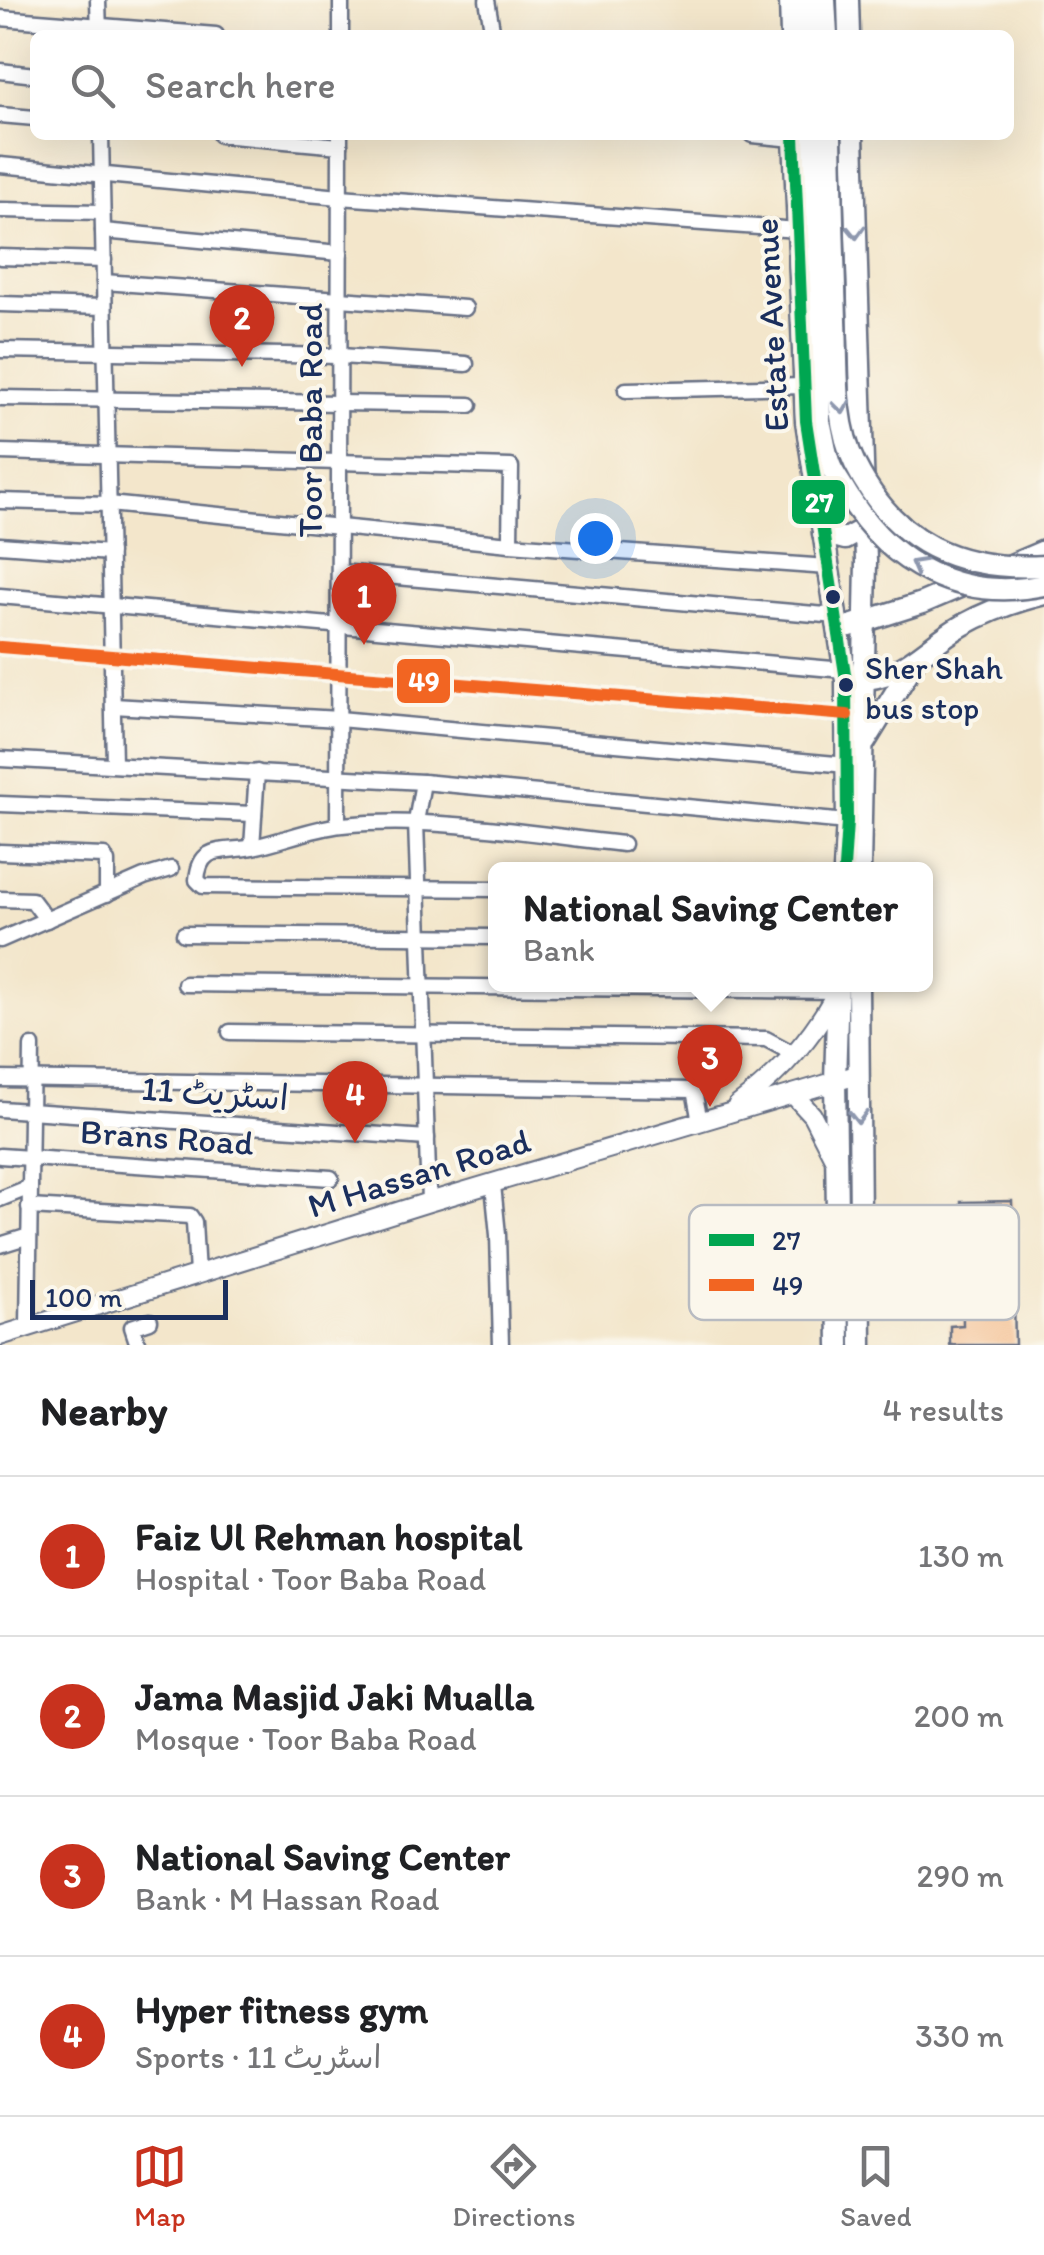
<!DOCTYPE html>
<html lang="en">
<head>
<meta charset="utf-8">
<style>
  :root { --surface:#fff; --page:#f2f2f2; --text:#202124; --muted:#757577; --line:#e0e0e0; --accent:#c8321e }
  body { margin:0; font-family:Itim,"Playpen Sans Arabic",sans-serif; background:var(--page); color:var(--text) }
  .scale { position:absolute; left:30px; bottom:25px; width:198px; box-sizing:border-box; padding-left:10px; border:5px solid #1b2f5e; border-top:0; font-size:28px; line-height:35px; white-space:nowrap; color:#1b2f5e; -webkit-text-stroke:8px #fbf7ec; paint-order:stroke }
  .you { position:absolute; left:595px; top:538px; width:35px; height:35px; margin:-25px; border:8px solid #fff; border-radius:50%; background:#1a73e8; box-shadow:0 0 0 15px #1a73e833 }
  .badge { display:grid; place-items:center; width:65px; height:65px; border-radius:50%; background:var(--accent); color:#fff; font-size:32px; font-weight:700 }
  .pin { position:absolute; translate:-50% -82px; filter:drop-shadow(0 2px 5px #0008) }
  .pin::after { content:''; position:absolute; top:52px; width:35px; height:30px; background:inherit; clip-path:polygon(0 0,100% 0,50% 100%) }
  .popup { position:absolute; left:488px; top:862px; width:445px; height:130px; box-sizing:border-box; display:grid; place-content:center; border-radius:15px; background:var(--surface); filter:drop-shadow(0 2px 8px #0005); font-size:32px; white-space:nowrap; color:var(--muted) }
  .popup b { font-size:38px; color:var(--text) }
  .popup::after { content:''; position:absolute; left:50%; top:100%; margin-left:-20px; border:20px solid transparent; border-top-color:var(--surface) }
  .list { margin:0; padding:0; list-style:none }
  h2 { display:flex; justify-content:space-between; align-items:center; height:130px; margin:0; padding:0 40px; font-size:42px }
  h2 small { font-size:32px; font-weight:400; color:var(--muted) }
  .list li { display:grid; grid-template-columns:65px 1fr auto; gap:30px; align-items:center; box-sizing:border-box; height:160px; padding:0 40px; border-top:2px solid var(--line) }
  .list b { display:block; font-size:38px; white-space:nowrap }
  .list p { margin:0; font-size:32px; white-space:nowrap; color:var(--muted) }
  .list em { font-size:32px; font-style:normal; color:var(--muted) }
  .icon { flex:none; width:55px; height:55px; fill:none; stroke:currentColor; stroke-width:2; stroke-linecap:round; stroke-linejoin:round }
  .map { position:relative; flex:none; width:1044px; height:1345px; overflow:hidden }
  .search { position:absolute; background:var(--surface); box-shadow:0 10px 40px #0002; left:30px; right:30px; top:30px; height:110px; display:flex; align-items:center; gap:25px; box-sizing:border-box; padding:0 35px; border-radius:15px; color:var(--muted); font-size:38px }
  .sheet { height:770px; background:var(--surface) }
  nav { display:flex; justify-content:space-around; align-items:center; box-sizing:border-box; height:140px; border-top:2px solid var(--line); background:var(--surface); font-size:28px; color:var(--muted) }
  nav a { display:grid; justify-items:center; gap:5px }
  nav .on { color:var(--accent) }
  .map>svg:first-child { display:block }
  .building { fill:#f2b582 }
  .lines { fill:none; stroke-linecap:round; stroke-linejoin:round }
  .minor-casing { stroke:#676f84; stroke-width:19 }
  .major-casing { stroke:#676f84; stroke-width:22 }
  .highway-casing { stroke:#676f84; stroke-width:25 }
  .minor { stroke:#fff; stroke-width:14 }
  .major { stroke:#fff; stroke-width:18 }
  .highway { stroke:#fff; stroke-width:20 }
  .highway-bridge-casing { stroke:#676f84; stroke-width:25; stroke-linecap:butt }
  .highway-bridge { stroke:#fff; stroke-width:20 }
  .bus-1-casing { stroke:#fbf7ec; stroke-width:20 }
  .bus-2-casing { stroke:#fbf7ec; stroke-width:20 }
  .bus-1 { stroke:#00a651; stroke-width:12 }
  .bus-2 { stroke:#f26522; stroke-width:12 }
  .oneway { stroke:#8d97ae }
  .bus-dot { fill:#1b2f5e; stroke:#fbf7ec; stroke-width:4 }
  .labels { text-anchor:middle; stroke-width:8; stroke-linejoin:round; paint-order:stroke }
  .bus-label { font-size:32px; fill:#1b2f5e; stroke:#fbf7ec; text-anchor:start }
  .street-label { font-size:35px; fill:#1b2f5e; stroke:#fbf7ec }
  .key { fill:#fbf7ec; stroke:#b8bbc1; stroke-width:2.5 }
  .key-label { font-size:28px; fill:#1b2f5e }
  .line-badge { stroke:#fbf7ec; stroke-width:4 }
  .badge-label { font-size:28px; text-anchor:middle; font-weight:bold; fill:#fff }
</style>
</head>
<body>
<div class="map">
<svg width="1044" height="1345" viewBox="0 0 1044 1345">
  <rect width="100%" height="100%" fill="#fbf7ec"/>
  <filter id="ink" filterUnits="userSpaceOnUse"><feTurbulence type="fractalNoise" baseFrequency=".01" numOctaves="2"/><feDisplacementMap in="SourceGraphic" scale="20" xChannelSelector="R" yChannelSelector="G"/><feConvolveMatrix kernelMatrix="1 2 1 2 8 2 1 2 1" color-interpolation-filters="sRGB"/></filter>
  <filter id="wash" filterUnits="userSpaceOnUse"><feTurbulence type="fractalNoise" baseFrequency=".0048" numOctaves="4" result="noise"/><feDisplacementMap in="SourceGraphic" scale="40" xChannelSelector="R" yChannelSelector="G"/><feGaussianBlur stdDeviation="2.25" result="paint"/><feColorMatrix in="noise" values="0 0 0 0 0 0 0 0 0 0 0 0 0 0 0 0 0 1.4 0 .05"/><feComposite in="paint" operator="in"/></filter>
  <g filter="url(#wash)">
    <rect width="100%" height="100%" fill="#f3e6cb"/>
    <g id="blocks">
      <path class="building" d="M1012 1201 1015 1345H950V1326L963 1325 961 1202Z"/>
    </g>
  </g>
  <g filter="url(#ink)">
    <use href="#blocks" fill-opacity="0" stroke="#676f84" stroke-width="2.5"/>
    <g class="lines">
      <defs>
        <g id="minor">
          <path d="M98 0 99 35"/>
          <path d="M487 0 493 35"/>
          <path d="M0 18 216 35"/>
          <path d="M341 35V0"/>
          <path d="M0 71 35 75"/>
          <path d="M0 115 35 118"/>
          <path d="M101 135 114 764"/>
          <path d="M220 135 340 146"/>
          <path d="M752 135 794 139"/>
          <path d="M0 165 340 197 798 230"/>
          <path d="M0 210 102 212"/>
          <path d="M103 231 340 253"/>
          <path d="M0 257 104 260"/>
          <path d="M104 282 465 308"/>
          <path d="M0 304 104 307"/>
          <path d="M0 350 340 356 466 364"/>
          <path d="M626 390 805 386"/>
          <path d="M0 398 470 405"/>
          <path d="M0 452 511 467 510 544"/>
          <path d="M0 501 109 504 510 544 828 567"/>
          <path d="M0 545 110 553"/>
          <path d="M340 572 837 616"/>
          <path d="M0 596 844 670"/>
          <path d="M0 647 847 715"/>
          <path d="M113 706 339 719 847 765"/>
          <path d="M0 759 423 782 847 822"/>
          <path d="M423 782 416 822 429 1202"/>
          <path d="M0 804 254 814"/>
          <path d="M338 825 340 135"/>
          <path d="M252 847 257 772"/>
          <path d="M0 852 104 856 107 862V894"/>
          <path d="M495 889 203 886 197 880C200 843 223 853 253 847 282 841 312 828 342 825 435 816 531 834 623 844"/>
          <path d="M0 899 32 900 47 920"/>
          <path d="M184 934 495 937"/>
          <path d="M0 940 144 877 171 869"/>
          <path d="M185 984 837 991"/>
          <path d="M230 1032 766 1039 794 1054"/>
          <path d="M0 1079 694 1090 700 1122"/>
          <path d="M0 1109 427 1138"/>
          <path d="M0 1156 331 1178"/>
          <path d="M493 1185 498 1235 501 1345"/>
          <path d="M0 1199 30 1187"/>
          <path d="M29 1207 190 1216 194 1222 197 1274"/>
          <path d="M0 1245 29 1236"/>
          <path d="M28 1327 32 1046"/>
          <path d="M138 1345 132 1327 150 1321"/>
        </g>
        <g id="major">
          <path d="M793 1094 812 1115 836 1162"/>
          <path d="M737 1106C778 1075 814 1037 837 991"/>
          <path d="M0 1336 429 1202 857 1075"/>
        </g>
        <g id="highway">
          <path d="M790 0 791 35"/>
          <path d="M808 0 810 35"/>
          <path d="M825 0 827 35"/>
          <path d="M848 0 849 35"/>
          <path d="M794 135 806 421 846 680 847 822 844 870"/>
          <path d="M853 135 866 561 860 870"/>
          <path d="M823 533 845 539 865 528"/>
          <path d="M850 626 922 603 1044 551"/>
          <path d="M853 680C904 680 923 647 963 625 988 611 1016 601 1044 594"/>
          <path d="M865 742 913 664"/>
          <path d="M838 984 835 1081 839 1345"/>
          <path d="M858 984 861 1345"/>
        </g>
      </defs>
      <use href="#minor" class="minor-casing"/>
      <use href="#major" class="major-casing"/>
      <use href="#highway" class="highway-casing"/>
      <use href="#minor" class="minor"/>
      <use href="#major" class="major"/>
      <use href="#highway" class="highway"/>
      <defs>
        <g id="highway-bridge">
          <path d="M813 135 820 422C824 436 825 453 831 467 835 476 842 485 847 494 891 566 960 602 1044 585"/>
          <path d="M831 135C832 197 834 258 836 320 838 365 834 422 855 464 895 544 958 571 1044 566"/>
        </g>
      </defs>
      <use href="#highway-bridge" class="highway-bridge-casing"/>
      <use href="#highway-bridge" class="highway-bridge"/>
      <defs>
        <path id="bus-1" d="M794 135 806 421 846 680 847 822 844 868"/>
        <path id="bus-2" d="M0 647 847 715"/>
      </defs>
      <use href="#bus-1" class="bus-1-casing"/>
      <use href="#bus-2" class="bus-2-casing"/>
      <use href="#bus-1" class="bus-1"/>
      <use href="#bus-2" class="bus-2"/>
    </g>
    <defs><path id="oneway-chevron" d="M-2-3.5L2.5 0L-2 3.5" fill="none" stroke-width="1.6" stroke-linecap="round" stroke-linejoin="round" transform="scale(2.5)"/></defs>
    <g class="oneway">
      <use href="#oneway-chevron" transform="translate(856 232) rotate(88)"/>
      <use href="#oneway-chevron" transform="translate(842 407) rotate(83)"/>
      <use href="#oneway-chevron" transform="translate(917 565) rotate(-151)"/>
      <use href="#oneway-chevron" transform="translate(858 1117) rotate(89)"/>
    </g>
  </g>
  <g class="bus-dot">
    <circle cx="833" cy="597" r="9"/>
    <circle cx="846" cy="685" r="9"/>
  </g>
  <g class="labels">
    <g class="bus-label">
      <text x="865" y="679">Sher Shah<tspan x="865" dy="40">bus stop</tspan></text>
    </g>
    <g class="street-label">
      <text transform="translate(771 325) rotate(-93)" y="12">Estate Avenue</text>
      <text transform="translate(310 420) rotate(-90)" y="12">Toor Baba Road</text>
      <text transform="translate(215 1093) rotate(4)" y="12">اسٹریٹ 11</text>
      <text transform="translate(167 1137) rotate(4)" y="12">Brans Road</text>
      <text transform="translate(419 1173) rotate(-17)" y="12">M Hassan Road</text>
    </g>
  </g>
  <rect x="689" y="1205" width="330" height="115" rx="15" class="key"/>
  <rect x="709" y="1234" width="45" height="12" fill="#00a651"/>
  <rect x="709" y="1279" width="45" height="12" fill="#f26522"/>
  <g class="key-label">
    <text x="772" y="1250">27</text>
    <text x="772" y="1295">49</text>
  </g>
  <g class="line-badge">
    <rect x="790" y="478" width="57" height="48" rx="10" fill="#00a651"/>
    <rect x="395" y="657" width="57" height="48" rx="10" fill="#f26522"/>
  </g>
  <g class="badge-label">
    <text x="819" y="512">27</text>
    <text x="424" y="691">49</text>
  </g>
</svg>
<div class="scale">100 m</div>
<div class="you"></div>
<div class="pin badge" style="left:364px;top:645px">1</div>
<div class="pin badge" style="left:242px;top:367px">2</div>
<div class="pin badge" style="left:710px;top:1107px">3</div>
<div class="popup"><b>National Saving Center</b>Bank</div>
<div class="pin badge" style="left:355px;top:1143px">4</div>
<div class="search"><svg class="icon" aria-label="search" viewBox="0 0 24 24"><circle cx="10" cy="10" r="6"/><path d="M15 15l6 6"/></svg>Search here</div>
</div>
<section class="sheet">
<h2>Nearby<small>4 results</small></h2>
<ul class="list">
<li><span class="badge">1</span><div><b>Faiz Ul Rehman hospital</b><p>Hospital · Toor Baba Road</p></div><em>130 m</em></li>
<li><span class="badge">2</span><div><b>Jama Masjid Jaki Mualla</b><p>Mosque · Toor Baba Road</p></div><em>200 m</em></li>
<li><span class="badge">3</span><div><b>National Saving Center</b><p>Bank · M Hassan Road</p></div><em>290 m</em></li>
<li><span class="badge">4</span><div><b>Hyper fitness gym</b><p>Sports · اسٹریٹ 11</p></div><em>330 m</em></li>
</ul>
</section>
<nav>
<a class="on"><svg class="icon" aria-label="map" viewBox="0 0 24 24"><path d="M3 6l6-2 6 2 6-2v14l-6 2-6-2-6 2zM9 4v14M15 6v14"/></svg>Map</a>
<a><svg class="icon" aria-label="directions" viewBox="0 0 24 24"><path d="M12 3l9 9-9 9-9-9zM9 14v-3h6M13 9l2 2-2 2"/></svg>Directions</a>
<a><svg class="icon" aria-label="saved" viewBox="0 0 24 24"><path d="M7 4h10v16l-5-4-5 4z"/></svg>Saved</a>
</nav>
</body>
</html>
